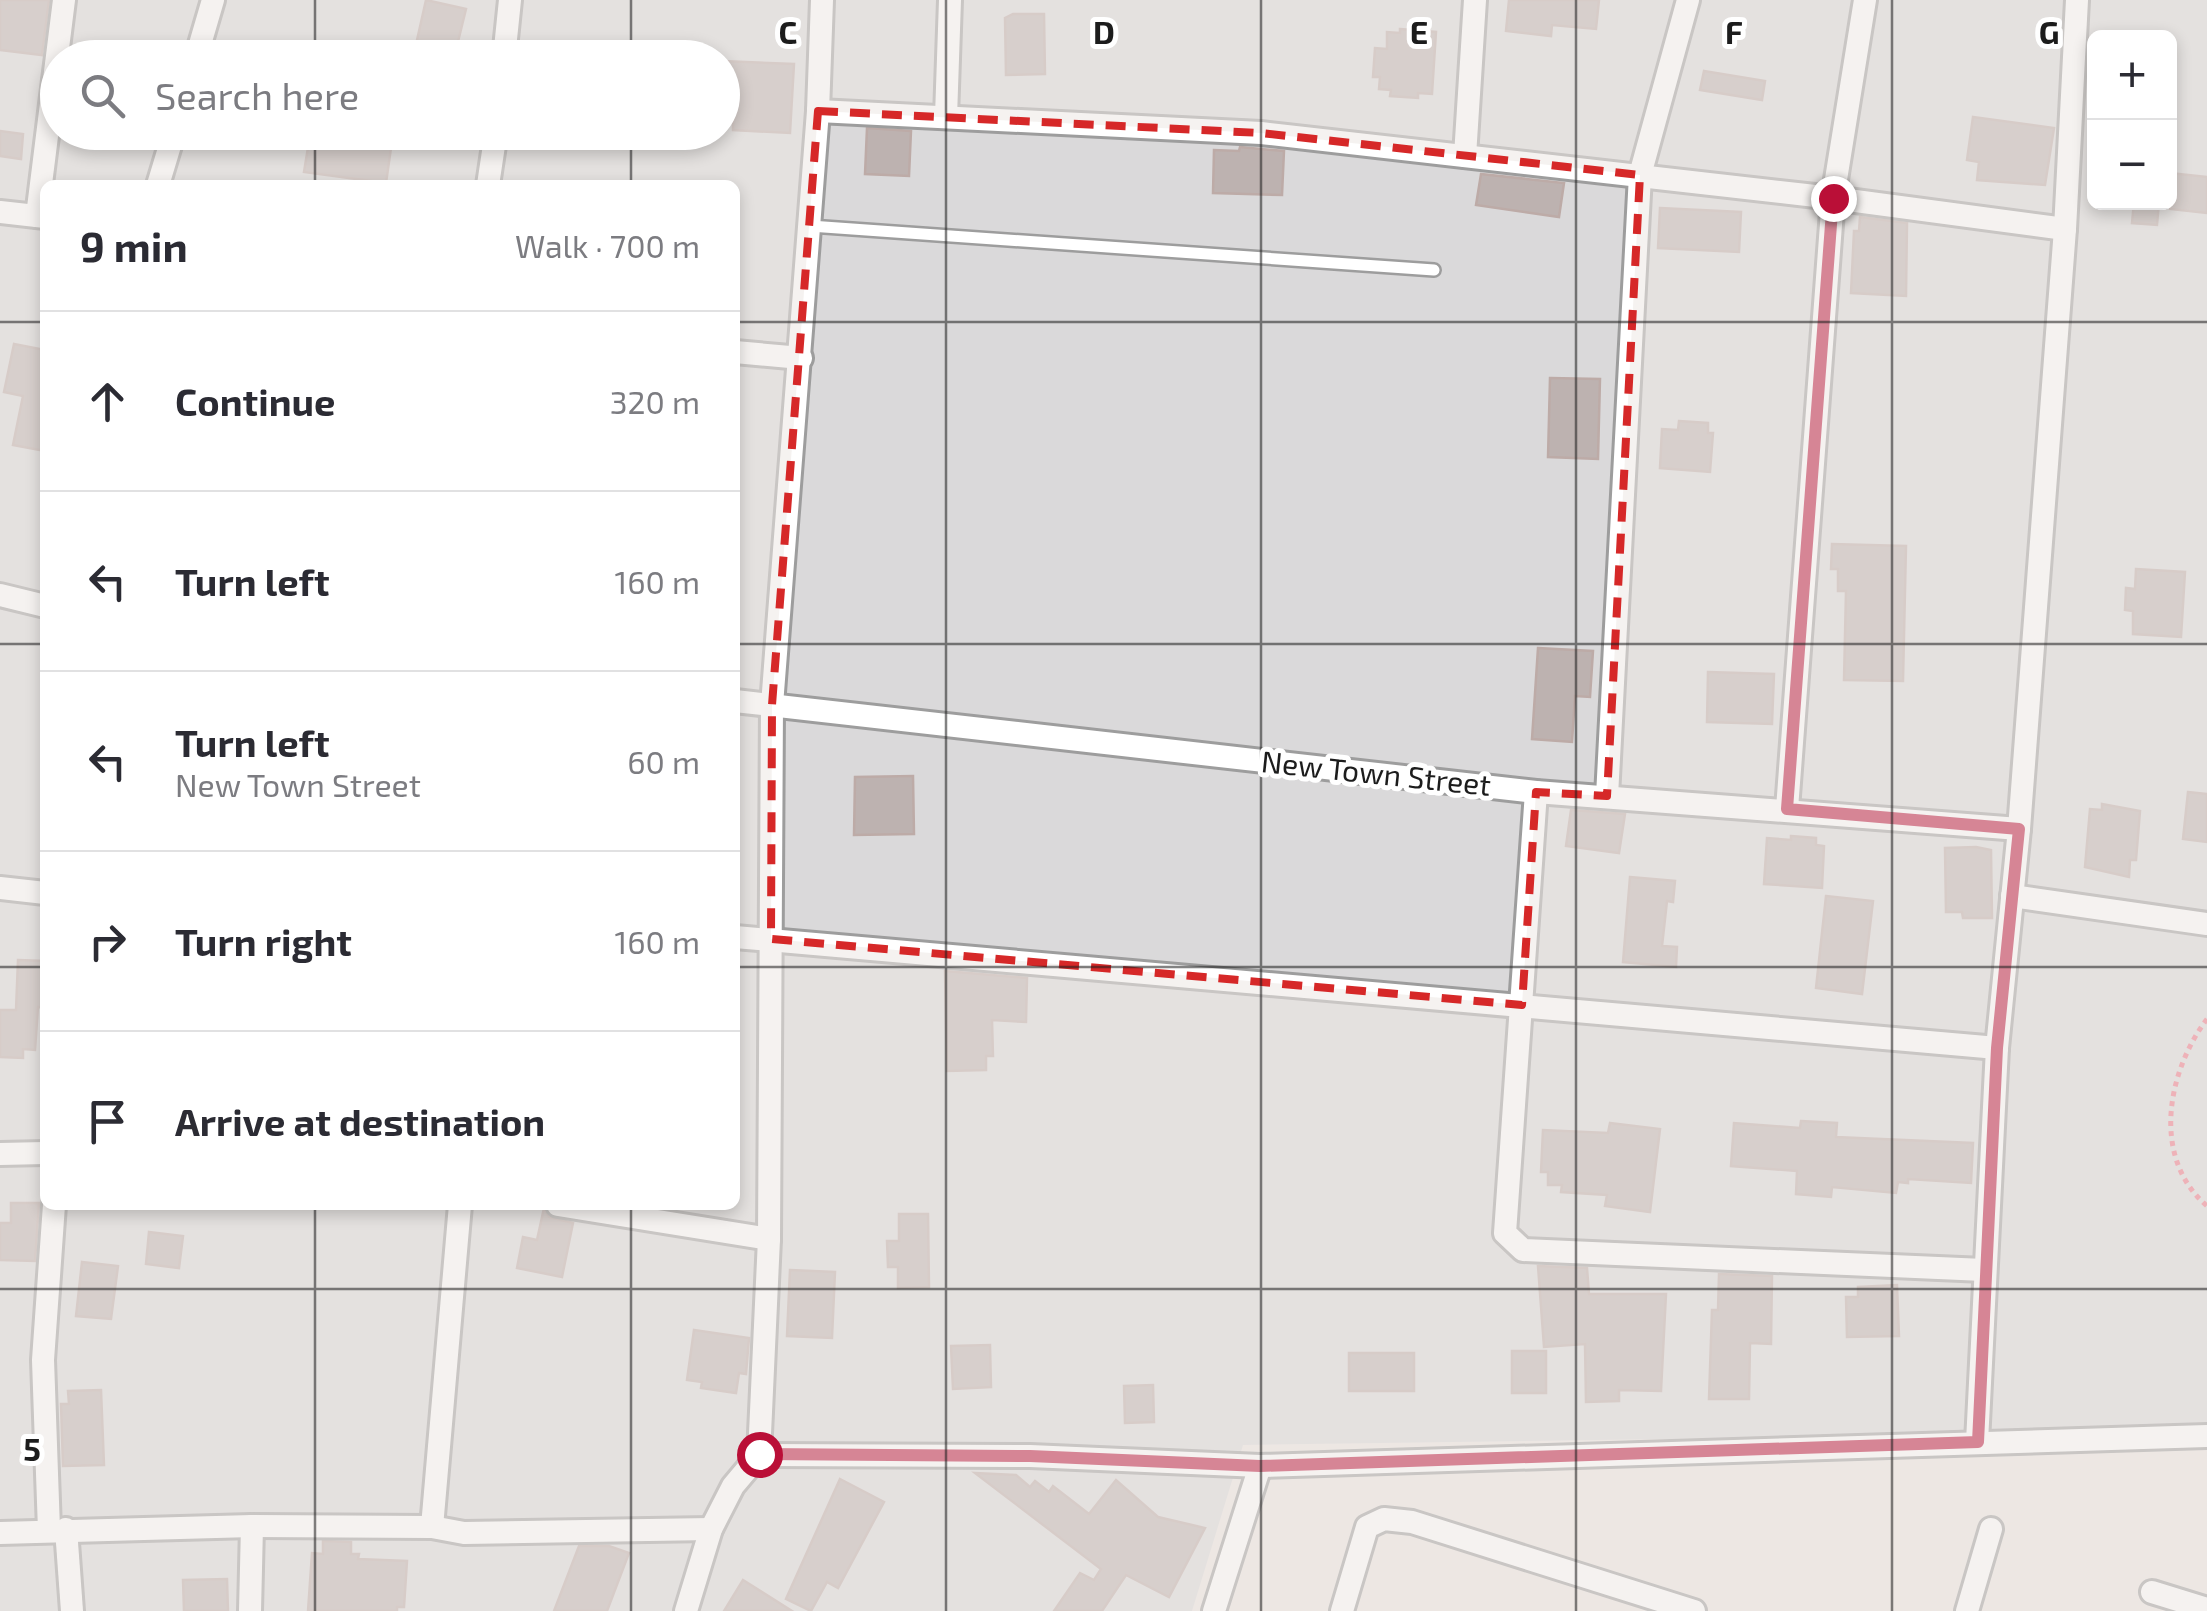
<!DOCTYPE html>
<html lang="en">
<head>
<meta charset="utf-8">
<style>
  :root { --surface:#fff; --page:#f2f2f3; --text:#2b2b33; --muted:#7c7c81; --line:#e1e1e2 }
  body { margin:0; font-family:"Exo 2",sans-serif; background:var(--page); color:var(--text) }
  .controls { position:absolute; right:30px; top:30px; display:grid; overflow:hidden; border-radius:15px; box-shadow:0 5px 15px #0003 }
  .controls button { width:90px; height:90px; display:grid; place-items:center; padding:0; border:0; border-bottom:2px solid var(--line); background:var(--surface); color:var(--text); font:50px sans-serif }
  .stop { position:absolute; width:30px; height:30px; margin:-22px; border:8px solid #ba0f37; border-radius:50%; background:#fff }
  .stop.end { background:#ba0f37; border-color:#fff; box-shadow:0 2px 10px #0008 }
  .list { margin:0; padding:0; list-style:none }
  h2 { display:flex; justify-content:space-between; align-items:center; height:130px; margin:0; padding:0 40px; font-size:42px }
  h2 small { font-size:32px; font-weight:400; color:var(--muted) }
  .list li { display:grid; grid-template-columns:65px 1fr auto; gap:30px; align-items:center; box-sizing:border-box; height:180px; padding:0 40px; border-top:2px solid var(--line) }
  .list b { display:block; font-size:38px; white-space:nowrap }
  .list p { margin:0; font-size:32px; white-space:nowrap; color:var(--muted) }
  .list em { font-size:32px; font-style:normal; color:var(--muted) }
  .icon { flex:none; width:55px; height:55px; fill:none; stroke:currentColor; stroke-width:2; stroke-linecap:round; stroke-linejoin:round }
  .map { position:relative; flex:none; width:2207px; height:1611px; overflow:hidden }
  .search { position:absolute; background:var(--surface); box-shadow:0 5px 15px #0003; left:40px; top:40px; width:700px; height:110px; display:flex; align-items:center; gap:25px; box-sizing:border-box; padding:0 35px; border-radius:55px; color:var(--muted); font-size:38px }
  .panel { position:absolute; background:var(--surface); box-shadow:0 5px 15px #0003; left:40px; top:180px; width:700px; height:1030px; border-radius:15px }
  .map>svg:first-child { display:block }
  .residential { fill:#dad9da; fill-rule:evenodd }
  .building { fill:#bdb2b0; stroke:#bdaba7; stroke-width:2.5 }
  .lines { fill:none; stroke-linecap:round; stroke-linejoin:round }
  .service-casing { stroke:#9d9d9d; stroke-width:16 }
  .minor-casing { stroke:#9d9d9d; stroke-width:28 }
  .path { stroke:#ef7283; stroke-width:5; stroke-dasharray:5 5; stroke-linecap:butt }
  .service { stroke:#fff; stroke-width:11 }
  .minor { stroke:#fff; stroke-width:22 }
  .route { stroke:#ba0f37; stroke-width:12 }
  .marked { fill:none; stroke:#d62828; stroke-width:8; stroke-dasharray:20 12; stroke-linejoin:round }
  .grid { fill:none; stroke:#1c1c1c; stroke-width:2.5; stroke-opacity:0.55 }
  .labels { text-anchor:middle; stroke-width:10; stroke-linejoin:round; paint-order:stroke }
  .street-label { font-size:30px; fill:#1c1c1c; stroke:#fff }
  .grid-label { font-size:32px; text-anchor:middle; font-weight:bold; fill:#1c1c1c; stroke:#fff; stroke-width:10; stroke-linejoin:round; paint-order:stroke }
</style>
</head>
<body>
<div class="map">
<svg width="2207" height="1611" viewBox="0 0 2207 1611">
  <rect width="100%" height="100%" fill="#ede7e3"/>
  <path class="residential" d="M0 0H2207V1422L1952 1435 1243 1445 1192 1611H0ZM2094 38H2170V202H2094ZM58 58H722V132H58ZM45 185H735V1205H45Z"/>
  <g class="building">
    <path d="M0 0H49L42 55 0 50Z"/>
    <path d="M426 0 466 9 454 58H413Z"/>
    <path d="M1509 0H1599L1596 29 1552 25 1551 36 1506 31Z"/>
    <path d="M1013 14H1044L1045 74 1006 75 1005 18Z"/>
    <path d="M1400 29 1436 32 1432 94 1418 93V98L1390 96 1391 90 1379 89 1380 77H1373L1375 48 1387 49V32L1400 33Z"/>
    <path d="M722 61 794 64 790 133 733 130V113L722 112Z"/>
    <path d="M1704 71 1765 81 1762 100 1700 90Z"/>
    <path d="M1973 117 2054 128 2045 185 1977 180 1979 162 1967 160Z"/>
    <path d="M867 128 911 131 909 176 865 174Z"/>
    <path d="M0 131 23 134 21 159 0 156Z"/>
    <path d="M324 132H360L359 136 392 141 386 183 304 172 310 135 324 136Z"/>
    <path d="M1240 147 1284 151 1282 195 1213 193 1214 150 1239 151Z"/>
    <path d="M2170 173 2207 177V213L2170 209Z"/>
    <path d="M1481 174 1564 183 1559 217 1476 205Z"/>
    <path d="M2134 202H2159L2157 225 2132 223Z"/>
    <path d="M1660 208 1741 212 1739 252 1658 248Z"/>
    <path d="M1860 217 1907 223 1906 296 1851 293 1854 231H1859Z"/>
    <path d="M14 344 45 350V451L13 445 23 396 4 392Z"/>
    <path d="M1550 378 1600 379 1598 459 1548 457Z"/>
    <path d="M1679 421 1708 423V433H1713L1710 472 1660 468 1662 429 1678 430Z"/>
    <path d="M1832 544 1906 546 1903 681 1844 680 1846 591H1838V569H1831Z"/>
    <path d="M2136 569 2185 572 2181 637 2133 634V611L2125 610 2126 588 2135 589Z"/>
    <path d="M1538 648 1593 651 1590 697 1575 696 1572 742 1532 739Z"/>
    <path d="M1708 672 1774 674 1772 724 1707 722Z"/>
    <path d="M913 776 914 834 854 835 855 777Z"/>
    <path d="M2188 792 2207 794V842L2183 839Z"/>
    <path d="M2102 804 2140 811 2136 860H2130L2129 877 2085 867 2090 809 2102 810Z"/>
    <path d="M1571 810 1625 814 1619 853 1566 846Z"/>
    <path d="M1791 836 1816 838V845L1824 846 1822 888 1764 884 1767 838 1791 840Z"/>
    <path d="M1976 847 1991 850 1992 918H1963L1962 912H1946L1945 848Z"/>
    <path d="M1630 877 1675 881 1673 902 1667 901 1662 946 1677 947 1676 967 1623 962Z"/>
    <path d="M1826 896 1873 901 1862 994 1816 988Z"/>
    <path d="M18 960 45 961V1008L38 1007 35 1050 23 1049V1058L0 1057V1010H16Z"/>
    <path d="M945 971 1027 978 1026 1022 992 1020 993 1056H986V1070L947 1071Z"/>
    <path d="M1801 1121 1837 1123 1836 1137 1973 1143 1971 1183 1908 1179V1183L1898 1182 1896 1193 1832 1187 1831 1197 1796 1194 1797 1171 1731 1166 1734 1123 1800 1128Z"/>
    <path d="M1610 1123 1660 1129 1650 1212 1605 1206 1607 1195 1561 1192 1562 1185H1548V1172H1541L1543 1130 1608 1133Z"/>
    <path d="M11 1203H39L35 1261 0 1260V1223H11Z"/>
    <path d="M544 1208 549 1217 573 1223 562 1277 517 1268 523 1237 537 1240Z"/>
    <path d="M899 1214H928L929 1287 898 1288V1267H888L887 1241H899Z"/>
    <path d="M149 1232 183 1236 179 1268 146 1264Z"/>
    <path d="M82 1262 118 1266 111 1319 76 1316Z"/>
    <path d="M1538 1266 1587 1268 1589 1294H1666L1661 1391 1619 1390V1401L1586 1402 1585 1344 1544 1347Z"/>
    <path d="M790 1270 835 1272 832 1338 787 1336Z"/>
    <path d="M1719 1274 1772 1276 1771 1344 1750 1343 1749 1399H1709L1712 1310H1718Z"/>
    <path d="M1897 1285 1899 1336 1847 1337 1846 1297H1858V1287Z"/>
    <path d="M694 1330 749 1338 746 1374 739 1373 736 1393 701 1388 702 1382 687 1380Z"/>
    <path d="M990 1345 991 1387 953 1389 951 1346Z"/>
    <rect x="1512" y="1351" width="34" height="42"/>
    <rect x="1349" y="1353" width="65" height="38"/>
    <path d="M1153 1385 1154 1422 1125 1423 1124 1386Z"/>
    <path d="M101 1390 104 1465 63 1466 61 1404H69L68 1391Z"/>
    <path d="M975 1473 1016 1475 1030 1487 1035 1481 1049 1492 1053 1486 1089 1514 1116 1480 1158 1517 1205 1528 1169 1597 1126 1575 1102 1611H1054L1080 1573 1094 1580 1101 1569Z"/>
    <path d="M840 1479 884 1502 838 1588 827 1582 811 1611 786 1599Z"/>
    <path d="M323 1541 351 1542V1554H359L358 1559 407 1561 404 1607H397V1611H308L312 1553 323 1554Z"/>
    <path d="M579 1546H609L629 1553 607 1611H554Z"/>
    <path d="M227 1579 228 1611H184L183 1580Z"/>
    <path d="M743 1580 792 1611H724Z"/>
  </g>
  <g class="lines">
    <defs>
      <path id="service" d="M810 226 1434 270"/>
      <g id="minor">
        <path d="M196 58 213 0"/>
        <path d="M504 58 510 0"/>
        <path d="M818 111 1261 133 1833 198 2065 229"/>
        <path d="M946 117 950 0"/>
        <path d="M1465 156 1475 0"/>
        <path d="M158 185 174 132"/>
        <path d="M488 185 496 132"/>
        <path d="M0 212 45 217"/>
        <path d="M37 216 64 0"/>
        <path d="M735 352 801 358"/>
        <path d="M0 595 45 606"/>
        <path d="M735 701 1536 792 2019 829"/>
        <path d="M1536 792 1505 1233 1523 1250 1984 1270"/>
        <path d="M1607 796 1640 175 1688 0"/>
        <path d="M1787 809 1833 198 1865 0"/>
        <path d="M0 888 45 893"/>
        <path d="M2012 896 2207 924"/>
        <path d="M735 937 1997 1048"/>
        <path d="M0 1154 45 1153"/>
        <path d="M558 1205 769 1239"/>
        <path d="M1977 1442 1997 1048 2019 829 2065 229 2077 0"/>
        <path d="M759 1455 1030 1456 1260 1466 2207 1436"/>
        <path d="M432 1527 460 1205"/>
        <path d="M66 1529 72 1611"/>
        <path d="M49 1530 43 1360 54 1205"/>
        <path d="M0 1533 252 1526 432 1527 464 1533 711 1529"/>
        <path d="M2152 1592 2207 1609"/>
        <path d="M250 1611 252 1526"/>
        <path d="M686 1611 711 1529 733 1486 759 1455 769 1239 772 705 818 111 822 0"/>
        <path d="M1214 1611 1260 1466"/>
        <path d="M1342 1611 1367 1527 1384 1519 1412 1522 1694 1611"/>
        <path d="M1967 1611 1991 1529"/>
      </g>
    </defs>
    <use href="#service" class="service-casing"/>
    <use href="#minor" class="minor-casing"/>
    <path class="path" d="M2207 1019C2167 1072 2151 1158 2207 1206"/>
    <use href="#service" class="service"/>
    <use href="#minor" class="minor"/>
  </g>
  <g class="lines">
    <path class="route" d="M759 1454 1030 1456 1260 1466 1978 1442 1997 1048 2019 829 1787 809 1833 198"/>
  </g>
  <path d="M0 0H2207V1611H0ZM818 111 1261 133 1640 175 1607 796 1536 792 1522 1005 771 939 772 705Z" fill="#ede7e3" fill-opacity=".55" fill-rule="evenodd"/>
  <path class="marked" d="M818 111 1261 133 1640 175 1607 796 1536 792 1522 1005 771 939 772 705Z"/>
  <path class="grid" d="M315 0V58M631 0V58M946 0V1611M1261 0V1611M1576 0V1611M1892 0V1611M315 132V185M631 132V185M0 322H45M735 322H2207M0 644H45M735 644H2207M0 967H45M735 967H2207M315 1205V1611M631 1205V1611M0 1289H2207"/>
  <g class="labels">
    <g class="street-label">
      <text transform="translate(1376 774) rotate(6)" y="10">New Town Street</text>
    </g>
  </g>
  <g class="grid-label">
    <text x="788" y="44">C</text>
    <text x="1104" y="44">D</text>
    <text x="1419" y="44">E</text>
    <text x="1734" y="44">F</text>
    <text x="2049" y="44">G</text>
    <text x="32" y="1461">5</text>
  </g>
</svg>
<div class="controls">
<button>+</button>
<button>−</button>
</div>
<div class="stop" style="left:759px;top:1454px"></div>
<div class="stop end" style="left:1833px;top:198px"></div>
<div class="search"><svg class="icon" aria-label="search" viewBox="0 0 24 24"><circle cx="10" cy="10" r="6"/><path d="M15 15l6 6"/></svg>Search here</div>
<section class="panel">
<h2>9 min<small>Walk · 700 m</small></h2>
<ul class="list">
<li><svg class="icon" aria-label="ahead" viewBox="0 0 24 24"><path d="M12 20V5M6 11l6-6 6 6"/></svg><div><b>Continue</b></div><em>320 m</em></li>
<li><svg class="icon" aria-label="left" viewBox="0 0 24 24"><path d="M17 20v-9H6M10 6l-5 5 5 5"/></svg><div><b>Turn left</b></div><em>160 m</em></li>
<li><svg class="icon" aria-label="left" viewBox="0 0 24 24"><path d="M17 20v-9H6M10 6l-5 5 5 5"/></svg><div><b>Turn left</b><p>New Town Street</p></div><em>60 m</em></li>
<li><svg class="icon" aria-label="right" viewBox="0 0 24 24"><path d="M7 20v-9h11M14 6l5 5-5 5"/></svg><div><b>Turn right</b></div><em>160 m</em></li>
<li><svg class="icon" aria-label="arrive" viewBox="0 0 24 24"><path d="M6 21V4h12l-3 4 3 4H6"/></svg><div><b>Arrive at destination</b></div></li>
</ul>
</section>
</div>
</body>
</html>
